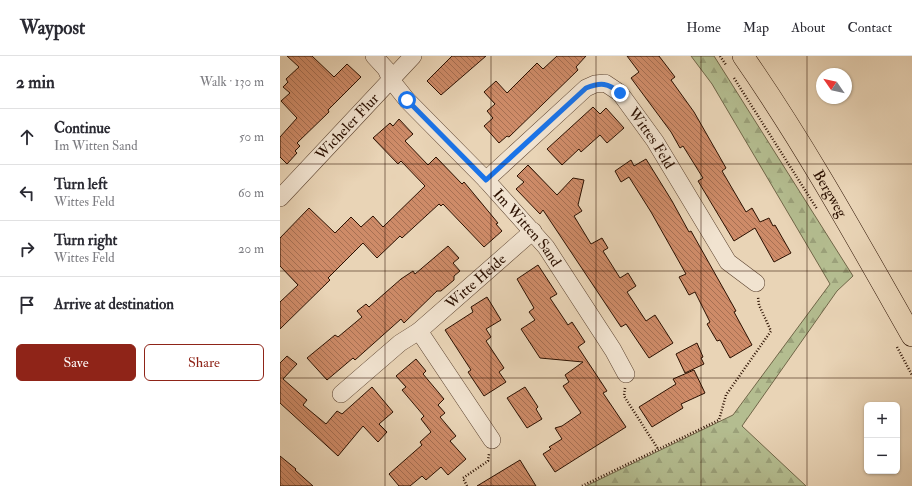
<!DOCTYPE html>
<html lang="en">
<head>
<meta charset="utf-8">
<style>
  :root { --surface:#fff; --page:#f2f2f3; --text:#2b2b33; --muted:#7c7c81; --line:#e1e1e2; --accent:#8f2418 }
  body { margin:0; font-family:"IM FELL Double Pica",serif; background:var(--page); color:var(--text) }
  .controls { position:absolute; right:12px; bottom:12px; display:grid; overflow:hidden; border-radius:6px; box-shadow:0 1px 3px #0004 }
  .controls button { width:36px; height:36px; display:grid; place-items:center; padding:0; border:0; border-bottom:1px solid var(--line); background:var(--surface); color:var(--text); font:20px sans-serif }
  .compass { position:absolute; left:536px; top:12px; width:36px; height:36px; border-radius:50%; background:var(--surface); box-shadow:0 1px 3px #0004; rotate:304deg }
  .stop { position:absolute; width:12px; height:12px; margin:-9px; border:3px solid #1a73e8; border-radius:50%; background:#fff }
  .stop.end { background:#1a73e8; border-color:#fff; box-shadow:0 1px 4px #0008 }
  .list { margin:0; padding:0; list-style:none }
  h2 { display:flex; justify-content:space-between; align-items:center; height:52px; margin:0; padding:0 16px; font-size:17px }
  h2 small { font-size:13px; font-weight:400; color:var(--muted) }
  .list li { display:grid; grid-template-columns:26px 1fr auto; gap:12px; align-items:center; box-sizing:border-box; height:56px; padding:0 16px; border-top:1px solid var(--line) }
  .list b { display:block; font-size:15px; white-space:nowrap }
  .list p { margin:0; font-size:13px; white-space:nowrap; color:var(--muted) }
  .list em { font-size:13px; font-style:normal; color:var(--muted) }
  .actions { display:flex; gap:8px; padding:12px 16px }
  .actions a { flex:1; padding:9px 0; border:1px solid var(--accent); border-radius:6px; text-align:center; font-size:14px; color:var(--accent) }
  .actions .main { background:var(--accent); color:#fff }
  .icon { flex:none; width:22px; height:22px; fill:none; stroke:currentColor; stroke-width:2; stroke-linecap:round; stroke-linejoin:round }
  .map { position:relative; flex:none; width:632px; height:430px; overflow:hidden }
  header { display:flex; align-items:center; gap:24px; box-sizing:border-box; height:56px; padding:0 20px; background:var(--surface); border-bottom:1px solid var(--line) }
  header strong { font-size:19px }
  nav { display:flex; gap:22px; margin-inline-start:auto; font-size:14px }
  main { display:flex }
  aside { flex:1; background:var(--surface) }
  .map>svg:first-child { display:block }
  .forest { fill:url(#forest-firs); stroke:#706648 }
  .building { fill:url(#building-back-hatch); stroke:#2b1000 }
  .lines { fill:none; stroke-linecap:round; stroke-linejoin:round }
  .minor-casing { stroke:#5a412e; stroke-width:18 }
  .major-casing { stroke:#2b1000; stroke-width:22 }
  .path { stroke:#2b1000; stroke-width:2.5; stroke-dasharray:1 2; stroke-linecap:butt }
  .minor { stroke:#f1e3d0; stroke-width:17 }
  .major { stroke:#e9d4b6; stroke-width:21 }
  .route { stroke:#1a73e8; stroke-width:5 }
  .grid { fill:none; stroke:#2b1000; stroke-width:1; stroke-opacity:0.55 }
  .labels { text-anchor:middle; stroke-width:3.5; stroke-linejoin:round; paint-order:stroke }
  .street-label { font-size:15px; fill:#2b1000; stroke:#f1e3d0 }
</style>
</head>
<body>
<header>
<strong>Waypost</strong>
<nav><a>Home</a><a>Map</a><a>About</a><a>Contact</a></nav>
</header>
<main>
<aside>
<h2>2 min<small>Walk · 130 m</small></h2>
<ul class="list">
<li><svg class="icon" aria-label="ahead" viewBox="0 0 24 24"><path d="M12 20V5M6 11l6-6 6 6"/></svg><div><b>Continue</b><p>Im Witten Sand</p></div><em>50 m</em></li>
<li><svg class="icon" aria-label="left" viewBox="0 0 24 24"><path d="M17 20v-9H6M10 6l-5 5 5 5"/></svg><div><b>Turn left</b><p>Wittes Feld</p></div><em>60 m</em></li>
<li><svg class="icon" aria-label="right" viewBox="0 0 24 24"><path d="M7 20v-9h11M14 6l5 5-5 5"/></svg><div><b>Turn right</b><p>Wittes Feld</p></div><em>20 m</em></li>
<li><svg class="icon" aria-label="arrive" viewBox="0 0 24 24"><path d="M6 21V4h12l-3 4 3 4H6"/></svg><div><b>Arrive at destination</b></div></li>
</ul>
<div class="actions"><a class="main">Save</a><a>Share</a></div>
</aside>
<div class="map">
<svg width="632" height="430" viewBox="0 0 632 430">
  <defs>
    <pattern id="forest-firs" width="22" height="20" patternUnits="userSpaceOnUse"><rect width="22" height="20" fill="#b4bd90"/><path d="M5 1l3.5 6h-7zM16 11l3.5 6h-7z" fill="#9ba17a"/></pattern>
    <pattern id="building-back-hatch" width="6" height="6" patternUnits="userSpaceOnUse"><rect width="6" height="6" fill="#ce8b68"/><path d="M-1 5l2 2M0 0l6 6M5-1l2 2" fill="none" stroke="#a77053"/></pattern>
  </defs>
  <rect width="100%" height="100%" fill="#e9d4b6"/>
  <filter id="stains"><feTurbulence type="fractalNoise" baseFrequency=".005" numOctaves="4"/><feColorMatrix values="0 0 0 0 .2 0 0 0 0 .09 0 0 0 0 .02 0 0 0 .5 -.17"/></filter>
  <radialGradient id="worn" r=".72"><stop offset=".6" stop-color="#630" stop-opacity="0"/><stop offset="1" stop-color="#630" stop-opacity=".3"/></radialGradient>
  <path class="forest" d="M411 0H434L573 220 557 235 462 370 526 430H306L453 359 550 228 432 28Z"/>
  <g class="building">
    <path d="M7 0H32L54 21 67 8 81 21 48 54 49 56 17 87 20 90 15 95 17 97 7 108 0 101V81L17 62 1 45 10 37 3 31 8 26 6 23 19 11Z"/>
    <path d="M172 0H206L161 39 147 25Z"/>
    <path d="M277 0H306L296 11 298 14 229 81 227 80 219 87 204 70 213 62 207 55 215 48 204 36 216 25 227 37 257 7 263 13Z"/>
    <path d="M347 0H379L395 21 391 24 414 56 446 112 442 115 466 156 472 152 480 166 489 162 493 170 495 169 511 197 494 206 475 172 454 185 418 125 423 122 403 90 400 92 391 76 351 22 359 16Z"/>
    <path d="M313 51 320 58 326 52 344 72 327 87 320 79 301 96 299 93 282 109 267 93Z"/>
    <path d="M119 63 133 78 125 85 148 109 156 101 182 128 184 126 218 167 216 168 222 175 204 191 163 148 161 150 159 148 122 182 120 180 97 202 83 187 48 222 50 224 0 273V246L18 229 0 210V182L29 152 55 177 71 161 81 171 93 160 103 171 145 130 121 105 118 108 93 82 110 67 113 70Z"/>
    <path d="M366 103 392 145 409 176 411 175 456 255 454 256 472 289 450 302 440 284 437 285 427 268 430 266 415 236 409 239 399 221 406 218 371 156 349 121 341 126 335 115 351 104 354 110Z"/>
    <path d="M248 109 277 139 293 122 304 124 298 149 302 155 294 160 311 188 322 182 328 192 323 195 340 222 348 217 356 230 347 236 366 265 375 259 393 287 369 302 346 268 341 271 263 154 260 158 236 133 244 126 237 120Z"/>
    <path d="M168 190 179 202 173 207 180 215 174 220V224L161 235H157L124 267 121 263 75 304 73 302 47 324 27 302 55 279 58 281 82 261 77 255 86 248 89 251 121 223 133 215 135 218Z"/>
    <path d="M258 209 277 238 270 242 288 269 292 266 305 286 298 291 327 335 323 337 346 371 275 416 263 398 271 393 269 391 282 383 275 372 282 370 301 357 283 330 289 326 285 319 303 306 260 302 241 273 255 264 249 256 254 252 237 223Z"/>
    <path d="M207 241 221 264 206 273 211 281 206 285 224 312 219 316 226 326 204 340 188 316 191 314 165 274 193 256 191 251Z"/>
    <path d="M417 287 423 301 421 302 424 308 405 317 396 298Z"/>
    <path d="M7 300 17 308 3 323 27 344 23 349 46 368 57 355 62 358 92 331 113 356 99 368 107 376 98 386 83 370 58 400 0 347V307Z"/>
    <path d="M136 303 146 315 143 318 164 343 158 349 165 357 160 361 176 380 170 385 186 403 168 419 161 411 146 424 142 420 130 430H119L109 418 142 389 140 386 151 376 141 363 144 360 122 334 126 331 116 320Z"/>
    <path d="M414 314 425 337 401 348 403 352 372 371 359 351 396 328 393 323Z"/>
    <path d="M245 331 258 351 256 353 262 363 247 372 227 342Z"/>
    <path d="M0 400 16 413 15 414 33 430H0Z"/>
    <path d="M240 404 256 430H197Z"/>
  </g>
  <g class="lines">
    <defs>
      <g id="minor">
        <path id="s1" d="M94 0 106 13 111 24 127 44 206 124 266 191 333 294 346 318"/>
        <path id="s2" d="M206 124 306 32 315 28 325 27 340 37 375 85 448 206 476 227"/>
        <path id="s3" d="M0 142 133 0"/>
        <path d="M139 275 212 384"/>
        <path id="s4" d="M61 338 120 287 139 275 253 175"/>
      </g>
      <g id="major">
        <path id="s5" d="M463 0C525 89 578 185 632 280"/>
      </g>
    </defs>
    <use href="#minor" class="minor-casing"/>
    <use href="#major" class="major-casing"/>
    <g class="path">
      <path d="M440 0 446 9"/>
      <path d="M454 22 537 153"/>
      <path d="M617 291 632 319"/>
      <path d="M345 332 344 340 378 393"/>
      <path d="M187 430 183 422 208 405 209 398"/>
      <path d="M302 430 439 364 446 339 491 275 479 249 478 241"/>
    </g>
    <use href="#minor" class="minor"/>
    <use href="#major" class="major"/>
  </g>
  <g class="lines">
    <path class="route" d="M127 44 206 124 306 32C321 26 328 27 340 37"/>
  </g>
  <path class="grid" d="M105 0V430M211 0V430M316 0V430M421 0V430M527 0V430M0 108H632M0 215H632M0 322H632"/>
  <g class="labels">
    <g class="street-label">
      <text dy="5" stroke="none"><textPath href="#s3" startOffset="98">Wicheler Flur</textPath></text>
      <text dy="5" stroke="none"><textPath href="#s2" startOffset="229">Wittes Feld</textPath></text>
      <text dy="5" stroke="none"><textPath href="#s5" startOffset="163">Bergweg</textPath></text>
      <text dy="5" stroke="none"><textPath href="#s1" startOffset="231">Im Witten Sand</textPath></text>
      <text dy="5" stroke="none"><textPath href="#s4" startOffset="176">Witte Heide</textPath></text>
    </g>
  </g>
  <rect width="100%" height="100%" filter="url(#stains)"/>
  <rect width="100%" height="100%" fill="url(#worn)"/>
</svg>
<div class="controls">
<button>+</button>
<button>−</button>
</div>
<svg class="compass" viewBox="-18 -18 36 36"><path d="M0-13l5 13h-10z" fill="#e53935"/><path d="M0 13l5-13h-10z" fill="#7c7c81"/></svg>
<div class="stop" style="left:127px;top:44px"></div>
<div class="stop end" style="left:340px;top:37px"></div>
</div>
</main>
</body>
</html>
